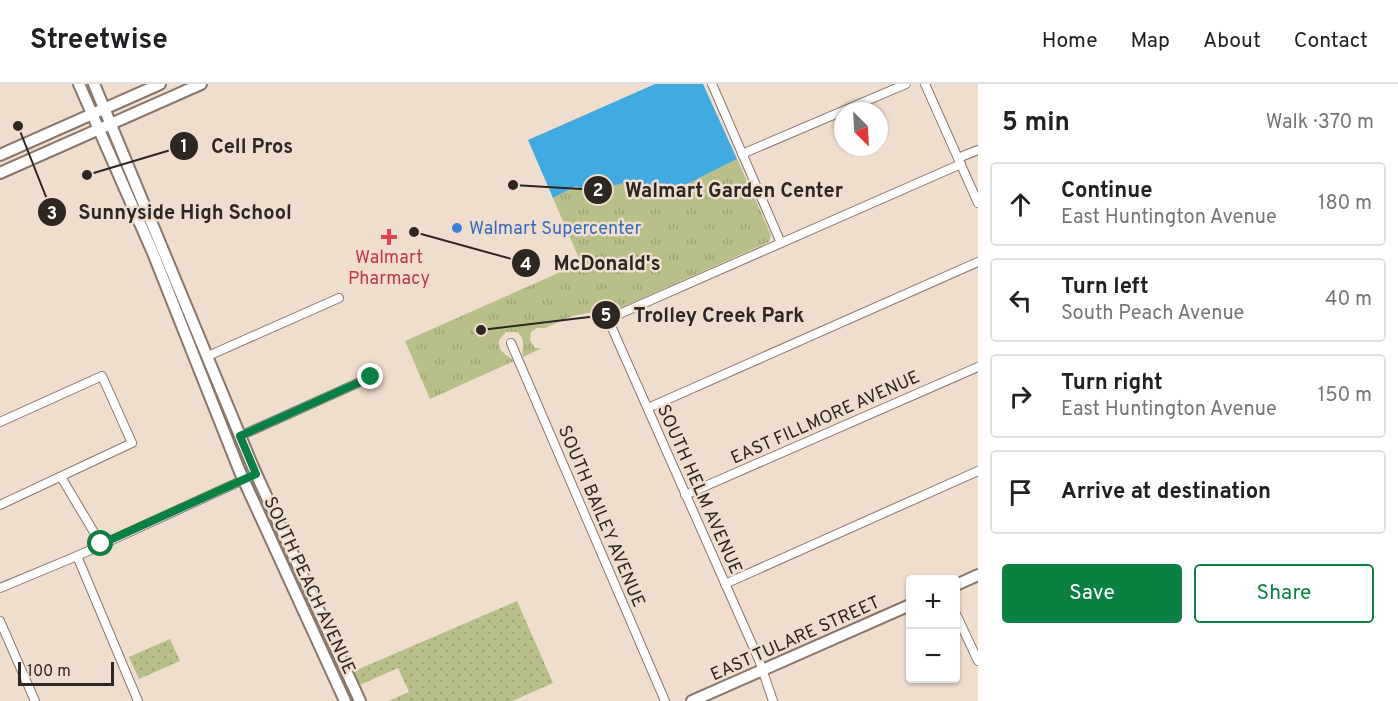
<!DOCTYPE html>
<html lang="en">
<head>
<meta charset="utf-8">
<style>
  :root { --surface:#fff; --page:#f2f2f2; --text:#202124; --muted:#757577; --line:#e0e0e0; --accent:#0b8043 }
  body { margin:0; font-family:Overpass,sans-serif; background:var(--page); color:var(--text) }
  .controls { position:absolute; right:18px; bottom:18px; display:grid; overflow:hidden; border-radius:6px; box-shadow:0 2px 4px #0004 }
  .controls button { width:54px; height:54px; display:grid; place-items:center; padding:0; border:0; border-bottom:2px solid var(--line); background:var(--surface); color:var(--text); font:30px sans-serif }
  .compass { position:absolute; left:834px; top:18px; width:54px; height:54px; border-radius:50%; background:var(--surface); box-shadow:0 2px 4px #0004; rotate:156deg }
  .scale { position:absolute; left:18px; bottom:15px; width:96px; box-sizing:border-box; padding-left:6px; border:3px solid #2d2621; border-top:0; font-size:16px; line-height:21px; white-space:nowrap; color:#2d2621; -webkit-text-stroke:4px #efddce; paint-order:stroke }
  .stop { position:absolute; width:18px; height:18px; margin:-14px; border:4px solid #0b8043; border-radius:50%; background:#fff }
  .stop.end { background:#0b8043; border-color:#fff; box-shadow:0 2px 6px #0008 }
  .list { margin:0; padding:0; list-style:none }
  h2 { display:flex; justify-content:space-between; align-items:center; height:78px; margin:0; padding:0 24px; font-size:26px }
  h2 small { font-size:20px; font-weight:400; color:var(--muted) }
  .list li { display:grid; grid-template-columns:39px 1fr auto; gap:18px; align-items:center; box-sizing:border-box; height:84px; margin:0 12px 12px; padding:0 12px; border:2px solid var(--line); border-radius:6px }
  .list b { display:block; font-size:22px; white-space:nowrap }
  .list p { margin:0; font-size:20px; white-space:nowrap; color:var(--muted) }
  .list em { font-size:20px; font-style:normal; color:var(--muted) }
  .actions { display:flex; gap:12px; padding:18px 24px }
  .actions a { flex:1; padding:14px 0; border:2px solid var(--accent); border-radius:6px; text-align:center; font-size:21px; color:var(--accent) }
  .actions .main { background:var(--accent); color:#fff }
  .icon { flex:none; width:33px; height:33px; fill:none; stroke:currentColor; stroke-width:2; stroke-linecap:round; stroke-linejoin:round }
  .map { position:relative; flex:none; width:978px; height:617px; overflow:hidden }
  header { display:flex; align-items:center; gap:36px; box-sizing:border-box; height:84px; padding:0 30px; background:var(--surface); border-bottom:2px solid var(--line) }
  header strong { font-size:28px }
  nav { display:flex; gap:33px; margin-inline-start:auto; font-size:21px }
  main { display:flex }
  aside { flex:1; background:var(--surface) }
  .map>svg:first-child { display:block }
  .grass { fill:url(#grass-dots) }
  .park { fill:url(#park-tufts) }
  .water { fill:#41aae0 }
  .lines { fill:none; stroke-linecap:round; stroke-linejoin:round }
  .minor-casing { stroke:#88776a; stroke-width:10 }
  .major-casing { stroke:#88776a; stroke-width:14 }
  .minor { stroke:#fff; stroke-width:8 }
  .major { stroke:#fff; stroke-width:10 }
  .route { stroke:#0b8043; stroke-width:8 }
  .shop-dot { fill:#3f7fe0; stroke:#efddce; stroke-width:2 }
  .health-dot { fill:#e0444e; stroke:#efddce; stroke-width:2 }
  .labels { text-anchor:middle; stroke-width:5; stroke-linejoin:round; paint-order:stroke }
  .shop-label { font-size:18px; fill:#366cbe; stroke:#efddce; text-anchor:start }
  .health-label { font-size:18px; fill:#be3a42; stroke:#efddce }
  .street-label { font-size:18px; fill:#2d2621; stroke:#efddce }
  .leader { fill:none; stroke:#2d2621; stroke-width:2 }
  .callout-dot { fill:#2d2621; stroke:#efddce; stroke-width:2 }
  .mark-label { font-size:18px; text-anchor:middle; font-weight:bold; fill:#fff }
  .callout-label { font-size:20px; text-anchor:middle; font-weight:bold; fill:#2d2621; stroke:#efddce; stroke-width:5; stroke-linejoin:round; paint-order:stroke }
</style>
</head>
<body>
<header>
<strong>Streetwise</strong>
<nav><a>Home</a><a>Map</a><a>About</a><a>Contact</a></nav>
</header>
<main>
<div class="map">
<svg width="978" height="617" viewBox="0 0 978 617">
  <defs>
    <pattern id="grass-dots" width="8" height="8" patternUnits="userSpaceOnUse" patternTransform="scale(1.5)"><rect width="8" height="8" fill="#b8bf88"/><path d="M2 2h.1M6 6h.1" fill="none" stroke="#9ea475" stroke-width="1.8" stroke-linecap="round"/></pattern>
    <pattern id="park-tufts" width="24" height="20" patternUnits="userSpaceOnUse" patternTransform="scale(1.5)"><rect width="24" height="20" fill="#b8bf88"/><path d="M3 7l-1-3M5 7V3M7 7l1-3M15 17l-1-3M17 17v-4M19 17l1-3" fill="none" stroke="#9ea475"/></pattern>
  </defs>
  <rect width="100%" height="100%" fill="#efddce"/>
  <g class="grass">
    <path d="M517 517 553 599 512 617H388L409 608 398 584 360 601 352 588Z"/>
    <path d="M170 555 180 577 139 595 129 573Z"/>
  </g>
  <path class="park" d="M737 75 771 151 769 158 598 234 594 228 572 232 545 244H537L531 248 530 256 535 264H542L523 273C521 262 527 256 517 248H506L499 256C498 268 506 270 514 277L430 315 405 257 581 179 553 114 576 102 586 108 628 98 667 104H679Z"/>
  <path class="water" d="M655 0H703L737 75 679 104H667L628 98 586 108 576 102 553 114 528 56Z"/>
  <g class="lines">
    <defs>
      <g id="minor">
        <path d="M712 0 781 159"/>
        <path d="M925 0 978 119"/>
        <path d="M742 70 906 0"/>
        <path d="M958 74 978 66"/>
        <path d="M511 259 665 617"/>
        <path d="M208 272 339 214"/>
        <path d="M648 324 978 178"/>
        <path d="M0 338 102 292 132 359 0 421"/>
        <path d="M240 352 371 293"/>
        <path d="M61 393 101 460"/>
        <path d="M685 411 978 283"/>
        <path d="M77 472 138 617"/>
        <path d="M725 500 978 387"/>
        <path d="M0 504 77 472 256 390"/>
        <path d="M956 530 978 577"/>
        <path d="M0 537 35 617"/>
        <path d="M773 617 759 576 608 235 961 80"/>
      </g>
      <g id="major">
        <path d="M79 0 153 169 240 388 345 617"/>
        <path d="M94 0 253 383 360 617"/>
        <path d="M0 71 160 0"/>
        <path d="M0 89 201 0"/>
        <path d="M956 501 978 491"/>
        <path d="M692 617 910 521"/>
      </g>
    </defs>
    <use href="#minor" class="minor-casing"/>
    <use href="#major" class="major-casing"/>
    <use href="#minor" class="minor"/>
    <use href="#major" class="major"/>
  </g>
  <g class="lines">
    <path class="route" d="M101 460 256 390 240 352 371 293"/>
  </g>
  <circle class="shop-dot" cx="457" cy="144" r="6"/>
  <path class="health-dot" d="M386 144h6v6h6v6h-6v6h-6v-6h-6v-6h6z"/>
  <g class="labels">
    <g class="shop-label">
      <text x="469" y="150">Walmart Supercenter</text>
    </g>
    <g class="health-label">
      <text x="389" y="179">Walmart<tspan x="389" dy="21">Pharmacy</tspan></text>
    </g>
    <g class="street-label">
      <text transform="translate(825 333) rotate(-24)" y="6">EAST FILLMORE AVENUE</text>
      <text transform="translate(700 405) rotate(66)" y="6">SOUTH HELM AVENUE</text>
      <text transform="translate(602 432) rotate(67)" y="6">SOUTH BAILEY AVENUE</text>
      <text transform="translate(310 501) rotate(65)" y="6">SOUTH PEACH AVENUE</text>
      <text transform="translate(795 554) rotate(-24)" y="6">EAST TULARE STREET</text>
    </g>
  </g>
  <path class="leader" d="M87 91L184 62M513 101L598 106M18 42L52 128M414 148L526 179M481 246L606 231"/>
  <g class="callout-dot">
    <circle cx="87" cy="91" r="6"/>
    <circle cx="513" cy="101" r="6"/>
    <circle cx="18" cy="42" r="6"/>
    <circle cx="414" cy="148" r="6"/>
    <circle cx="481" cy="246" r="6"/>
    <circle cx="184" cy="62" r="15"/>
    <circle cx="598" cy="106" r="15"/>
    <circle cx="52" cy="128" r="15"/>
    <circle cx="526" cy="179" r="15"/>
    <circle cx="606" cy="231" r="15"/>
  </g>
  <g class="mark-label">
    <text x="184" y="68">1</text>
    <text x="598" y="112">2</text>
    <text x="52" y="135">3</text>
    <text x="526" y="186">4</text>
    <text x="606" y="237">5</text>
  </g>
  <g class="callout-label">
    <text x="252" y="69">Cell Pros</text>
    <text x="734" y="113">Walmart Garden Center</text>
    <text x="185" y="135">Sunnyside High School</text>
    <text x="607" y="186">McDonald's</text>
    <text x="719" y="238">Trolley Creek Park</text>
  </g>
</svg>
<div class="controls">
<button>+</button>
<button>−</button>
</div>
<svg class="compass" viewBox="-18 -18 36 36"><path d="M0-13l5 13h-10z" fill="#e53935"/><path d="M0 13l5-13h-10z" fill="#757577"/></svg>
<div class="scale">100 m</div>
<div class="stop" style="left:101px;top:460px"></div>
<div class="stop end" style="left:371px;top:293px"></div>
</div>
<aside>
<h2>5 min<small>Walk · 370 m</small></h2>
<ul class="list">
<li><svg class="icon" aria-label="ahead" viewBox="0 0 24 24"><path d="M12 20V5M6 11l6-6 6 6"/></svg><div><b>Continue</b><p>East Huntington Avenue</p></div><em>180 m</em></li>
<li><svg class="icon" aria-label="left" viewBox="0 0 24 24"><path d="M17 20v-9H6M10 6l-5 5 5 5"/></svg><div><b>Turn left</b><p>South Peach Avenue</p></div><em>40 m</em></li>
<li><svg class="icon" aria-label="right" viewBox="0 0 24 24"><path d="M7 20v-9h11M14 6l5 5-5 5"/></svg><div><b>Turn right</b><p>East Huntington Avenue</p></div><em>150 m</em></li>
<li><svg class="icon" aria-label="arrive" viewBox="0 0 24 24"><path d="M6 21V4h12l-3 4 3 4H6"/></svg><div><b>Arrive at destination</b></div></li>
</ul>
<div class="actions"><a class="main">Save</a><a>Share</a></div>
</aside>
</main>
</body>
</html>
